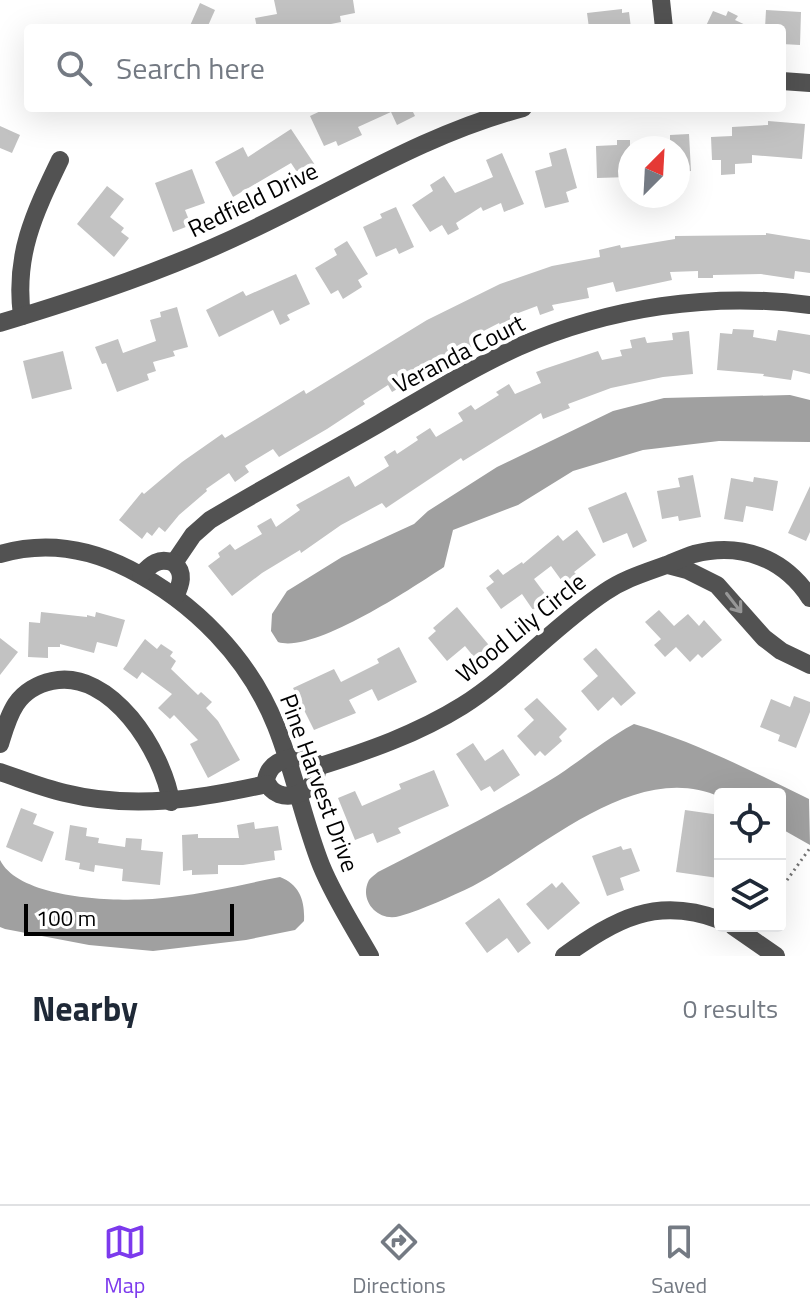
<!DOCTYPE html>
<html lang="en">
<head>
<meta charset="utf-8">
<style>
  :root { --surface:#fff; --page:#f2f2f3; --text:#1f2937; --muted:#747a83; --line:#e0e1e3; --accent:#7c3aed }
  body { margin:0; font-family:"Titillium Web",sans-serif; background:var(--page); color:var(--text) }
  .controls { position:absolute; right:24px; bottom:24px; display:grid; overflow:hidden; border-radius:8px; box-shadow:0 8px 32px #0002 }
  .controls button { width:72px; height:72px; display:grid; place-items:center; padding:0; border:0; border-bottom:2px solid var(--line); background:var(--surface); color:var(--text); font:40px sans-serif }
  .compass { position:absolute; left:618px; top:136px; width:72px; height:72px; border-radius:50%; background:var(--surface); box-shadow:0 8px 32px #0002; rotate:24deg }
  .scale { position:absolute; left:24px; bottom:20px; width:210px; box-sizing:border-box; padding-left:8px; border:4px solid #000; border-top:0; font-size:22px; line-height:28px; white-space:nowrap; color:#000; -webkit-text-stroke:6px #fff; paint-order:stroke }
  .list { margin:0; padding:0; list-style:none }
  h2 { display:flex; justify-content:space-between; align-items:center; height:104px; margin:0; padding:0 32px; font-size:34px }
  h2 small { font-size:26px; font-weight:400; color:var(--muted) }
  .icon { flex:none; width:44px; height:44px; fill:none; stroke:currentColor; stroke-width:2; stroke-linecap:round; stroke-linejoin:round }
  .map { position:relative; flex:none; width:810px; height:956px; overflow:hidden }
  .search { position:absolute; background:var(--surface); box-shadow:0 8px 32px #0002; left:24px; right:24px; top:24px; height:88px; display:flex; align-items:center; gap:20px; box-sizing:border-box; padding:0 28px; border-radius:8px; color:var(--muted); font-size:30px }
  .sheet { height:248px; background:var(--surface) }
  nav { display:flex; justify-content:space-around; align-items:center; box-sizing:border-box; height:112px; border-top:2px solid var(--line); background:var(--surface); font-size:22px; color:var(--muted) }
  nav a { display:grid; justify-items:center; gap:4px }
  nav .on { color:var(--accent) }
  .map>svg:first-child { display:block }
  .water { fill:#a0a0a0 }
  .building { fill:#c2c2c2 }
  .lines { fill:none; stroke-linecap:round; stroke-linejoin:round }
  .path { stroke:#747474; stroke-width:3; stroke-dasharray:2 4; stroke-linecap:butt }
  .minor { stroke:#525252; stroke-width:18 }
  .oneway { stroke:#979797 }
  .labels { text-anchor:middle; stroke-width:8; stroke-linejoin:round; paint-order:stroke }
  .street-label { font-size:24px; fill:#000; stroke:#fff }
</style>
</head>
<body>
<div class="map">
<svg width="810" height="956" viewBox="0 0 810 956">
  <rect width="100%" height="100%" fill="#fff"/>
  <g class="water">
    <path d="M790 395 810 400V442L719 441 643 450 573 471 518 505 453 530 444 567C412 588 313 654 278 642L271 631 272 614 287 591 342 557 414 524 428 511 497 467 613 411 664 398Z"/>
    <path d="M634 724C695 742 752 771 809 799L810 845 780 828V794H720V797C636 759 543 849 473 886 450 897 424 909 400 916 379 923 358 901 369 880 371 877 375 875 378 872 437 842 496 813 552 779 581 761 605 739 634 724Z"/>
    <path d="M0 860C21 902 130 903 172 897 208 893 244 884 280 877 300 885 305 901 304 921L295 930 246 940 153 951 89 945 5 929 0 927Z"/>
  </g>
  <g class="building">
    <path d="M274 0H353L355 13 340 16 341 22 311 28H257L255 18 277 14Z"/>
    <path d="M200 3 215 10 207 28H189Z"/>
    <path d="M622 9V13L629 12 631 28H589L587 13Z"/>
    <path d="M766 10 801 12 800 45 782 44V28H765Z"/>
    <path d="M713 11 726 16 728 11 738 16 735 20 752 28H705Z"/>
    <path d="M327 108H334L336 112 343 108H411L415 116 397 125 391 112 358 127 362 135 338 146 336 141 324 146 310 116Z"/>
    <path d="M768 121 805 124 802 159 752 155V163L735 164V174L721 175V160H712L711 137 732 136V127L768 125Z"/>
    <path d="M0 126 20 135 12 153 0 148Z"/>
    <path d="M291 129 315 165 299 175 291 163 233 197 215 162 243 147 248 157Z"/>
    <path d="M689 134 691 171 678 172V148H670V135Z"/>
    <path d="M617 140H630V177L597 178 596 146 617 145Z"/>
    <path d="M566 148 577 188 566 192 569 202 545 208 535 171 552 166 549 153Z"/>
    <path d="M502 153 524 204 504 212 501 203 483 211 481 207 456 223 459 229 448 235 442 225 430 232 412 205 433 191 430 185 444 176 455 193 493 177 486 160Z"/>
    <path d="M192 169 205 203 185 210 191 225 173 232 155 183Z"/>
    <path d="M107 186 124 199 110 217 124 228 121 232 129 238 114 257 77 224Z"/>
    <path d="M396 207 414 247 399 254 396 248 376 257 363 227 382 218 380 214Z"/>
    <path d="M766 233 810 240V273L795 271 794 279 761 274 713 275V278H698V271L670 272 672 280 616 292 613 282 587 288 589 298 552 305 554 310 540 315 537 306 513 315 518 324 503 331 499 323 470 338 474 346 392 392 388 385 363 401 365 404 327 429 279 457 273 449 245 466 249 472 235 482 229 473 206 489 207 491 179 515 165 532 159 527 152 536 147 532 142 539 119 520 142 492 144 494 182 462 222 434 225 438 304 390 306 394 427 320 500 284 552 266 600 257 599 250 620 245 621 248 675 239V236L766 235Z"/>
    <path d="M347 241 368 274 358 280 362 287 343 299 338 290 331 294 315 268 337 255 334 249Z"/>
    <path d="M296 274 310 304 287 315 290 320 280 325 273 310 219 337 206 310 243 291 246 296Z"/>
    <path d="M177 307 188 347 173 351 175 356 153 362 156 371 147 374 149 380 117 392 106 363 102 364 95 347 118 339 123 353 156 341 150 320 161 317 160 312Z"/>
    <path d="M733 329 754 330 753 337 776 341 778 330 810 335V374L793 370 791 380 763 376 764 374 717 370 720 333 732 334Z"/>
    <path d="M689 331 693 374 663 377 611 388 568 404 570 408 543 419 541 413 463 461 461 458 386 508 382 503 341 525 301 553 300 550 262 573 232 596 208 566 220 557 218 553 230 544 235 550 262 534 257 526 271 518 276 527 300 510 296 505 349 476 355 487 389 466 384 457 395 450 397 454 418 440 416 437 430 428 436 437 463 421 458 413 471 405 475 410 499 395 496 392 509 384 515 394 541 383 536 372 547 368 598 351 602 360 622 356 620 350 632 348 630 340 645 337 647 343 673 340 672 333Z"/>
    <path d="M63 351 72 389 32 399 23 361Z"/>
    <path d="M693 475 701 517 679 521 678 516 662 519 657 491 680 487 678 478Z"/>
    <path d="M754 477 778 481 773 511 746 506 743 522 724 519 731 478 753 482Z"/>
    <path d="M810 486V532L806 541 788 533Z"/>
    <path d="M626 492 647 541 633 548 627 533 603 543 588 508Z"/>
    <path d="M577 530 596 555 574 572 580 578 567 588 551 566 534 579 549 599 533 610 522 594 501 609 486 588 494 582 489 576 498 569 503 575 522 562 523 564 558 535 563 541Z"/>
    <path d="M457 607 493 650 478 662 465 646 447 661 428 638 436 631 433 628Z"/>
    <path d="M659 610 674 626 688 614 699 626 704 620 722 640 702 658 698 654 690 662 676 647 665 657 654 645 661 639 645 622Z"/>
    <path d="M41 612 87 617V615L95 617 96 612 125 620 117 647 97 642 94 653 60 644V647H48V658L28 657 29 622 40 623Z"/>
    <path d="M0 638 18 652 0 675Z"/>
    <path d="M145 639 157 649 161 644 173 652 170 656 176 661 171 669 198 695 201 692 212 702 206 708 218 721 240 760 208 778 190 744 198 740 174 715 170 719 158 708 172 694 142 672 137 679 123 669Z"/>
    <path d="M399 647 417 682 378 701 372 689 349 700 356 713 314 730 293 688 334 669 341 682 379 663 377 659Z"/>
    <path d="M596 648 636 693 621 706 613 697 598 711 581 691 598 676 583 659Z"/>
    <path d="M794 696 810 702V712L796 748 778 741 780 735 760 727 771 699 790 707Z"/>
    <path d="M537 698 567 729 559 737 562 741 545 756 540 751 535 756 517 736 534 720 524 709Z"/>
    <path d="M473 743 485 761 503 749 520 775 494 792 490 786 481 791 456 754Z"/>
    <path d="M434 770 449 806 398 828 401 833 377 843 373 833 355 840 338 798 355 791 362 806 401 789 399 784Z"/>
    <path d="M21 808 37 814 33 824 54 832 42 862 6 847Z"/>
    <path d="M685 810 720 815 718 878 676 872Z"/>
    <path d="M254 822 255 829 278 826 282 850 274 851 275 860 243 865H218V874L192 875V870L183 871 182 835 198 834V838H239L237 825Z"/>
    <path d="M70 825 87 828 86 836 99 838 98 843 125 847 126 838 142 839 141 850 163 852 160 885 122 881 123 869 95 865 94 872 79 869 80 863 65 860Z"/>
    <path d="M621 846 623 850 631 848 640 871 620 878 624 890 607 896 592 856Z"/>
    <path d="M562 882 580 903 548 930 526 904 552 883 556 888Z"/>
    <path d="M499 898 531 943 518 953 507 938 487 953 465 923Z"/>
  </g>
  <g class="lines">
    <path class="path" d="M780 890 810 848"/>
    <g class="minor">
      <path d="M661 0 664 28"/>
      <path d="M782 81 810 83"/>
      <path d="M22 316C14 255 34 214 60 160"/>
      <path d="M0 323C86 297 170 269 251 230 342 187 425 134 523 108"/>
      <path d="M0 554C45 541 88 548 129 569 194 602 249 658 276 726 294 771 303 819 321 865 334 897 353 926 370 956"/>
      <path d="M174 563 193 535 210 520C266 486 323 456 380 423 425 397 470 369 518 347 610 307 711 292 810 305"/>
      <path d="M668 565 687 570 717 585 764 638 781 651 810 665"/>
      <path d="M141 575C151 564 159 557 174 563 185 573 181 584 175 597"/>
      <path d="M0 744C4 731 8 716 16 704 24 692 38 684 52 681 111 668 163 752 171 802"/>
      <path d="M299 756 308 758 316 763C324 793 276 810 266 780 269 763 283 759 299 756Z"/>
      <path d="M317 767C368 751 417 734 462 706 514 673 554 626 605 592 624 579 644 573 666 565 675 562 684 557 694 554 741 542 784 558 810 598"/>
      <path d="M0 772C21 779 43 788 65 793 134 810 199 799 267 784"/>
      <path d="M733 926 776 956"/>
      <path d="M564 956C616 919 656 896 720 920"/>
    </g>
  </g>
  <defs><path id="oneway-shaft" d="M-6 0H5M1.5-3L5.5 0L1.5 3" fill="none" stroke-width="1.6" stroke-linecap="round" stroke-linejoin="round" transform="scale(2)"/></defs>
  <use class="oneway" href="#oneway-shaft" transform="translate(734 603) rotate(52)"/>
  <g class="labels">
    <g class="street-label">
      <text transform="translate(253 200) rotate(-26)" y="8">Redfield Drive</text>
      <text transform="translate(459 354) rotate(-27)" y="8">Veranda Court</text>
      <text transform="translate(521 628) rotate(-39)" y="8">Wood Lily Circle</text>
      <text transform="translate(319 783) rotate(70)" y="8">Pine Harvest Drive</text>
    </g>
  </g>
</svg>
<div class="controls">
<button><svg class="icon" aria-label="locate" viewBox="0 0 24 24"><circle cx="12" cy="12" r="6"/><path d="M12 2v4M12 18v4M2 12h4M18 12h4"/></svg></button>
<button><svg class="icon" aria-label="layers" viewBox="0 0 24 24"><path d="M12 4l9 5-9 5-9-5zM3 14l9 5 9-5"/></svg></button>
</div>
<svg class="compass" viewBox="-18 -18 36 36"><path d="M0-13l5 13h-10z" fill="#e53935"/><path d="M0 13l5-13h-10z" fill="#747a83"/></svg>
<div class="scale">100 m</div>
<div class="search"><svg class="icon" aria-label="search" viewBox="0 0 24 24"><circle cx="10" cy="10" r="6"/><path d="M15 15l6 6"/></svg>Search here</div>
</div>
<section class="sheet">
<h2>Nearby<small>0 results</small></h2>
<ul class="list">
</ul>
</section>
<nav>
<a class="on"><svg class="icon" aria-label="map" viewBox="0 0 24 24"><path d="M3 6l6-2 6 2 6-2v14l-6 2-6-2-6 2zM9 4v14M15 6v14"/></svg>Map</a>
<a><svg class="icon" aria-label="directions" viewBox="0 0 24 24"><path d="M12 3l9 9-9 9-9-9zM9 14v-3h6M13 9l2 2-2 2"/></svg>Directions</a>
<a><svg class="icon" aria-label="saved" viewBox="0 0 24 24"><path d="M7 4h10v16l-5-4-5 4z"/></svg>Saved</a>
</nav>
</body>
</html>
